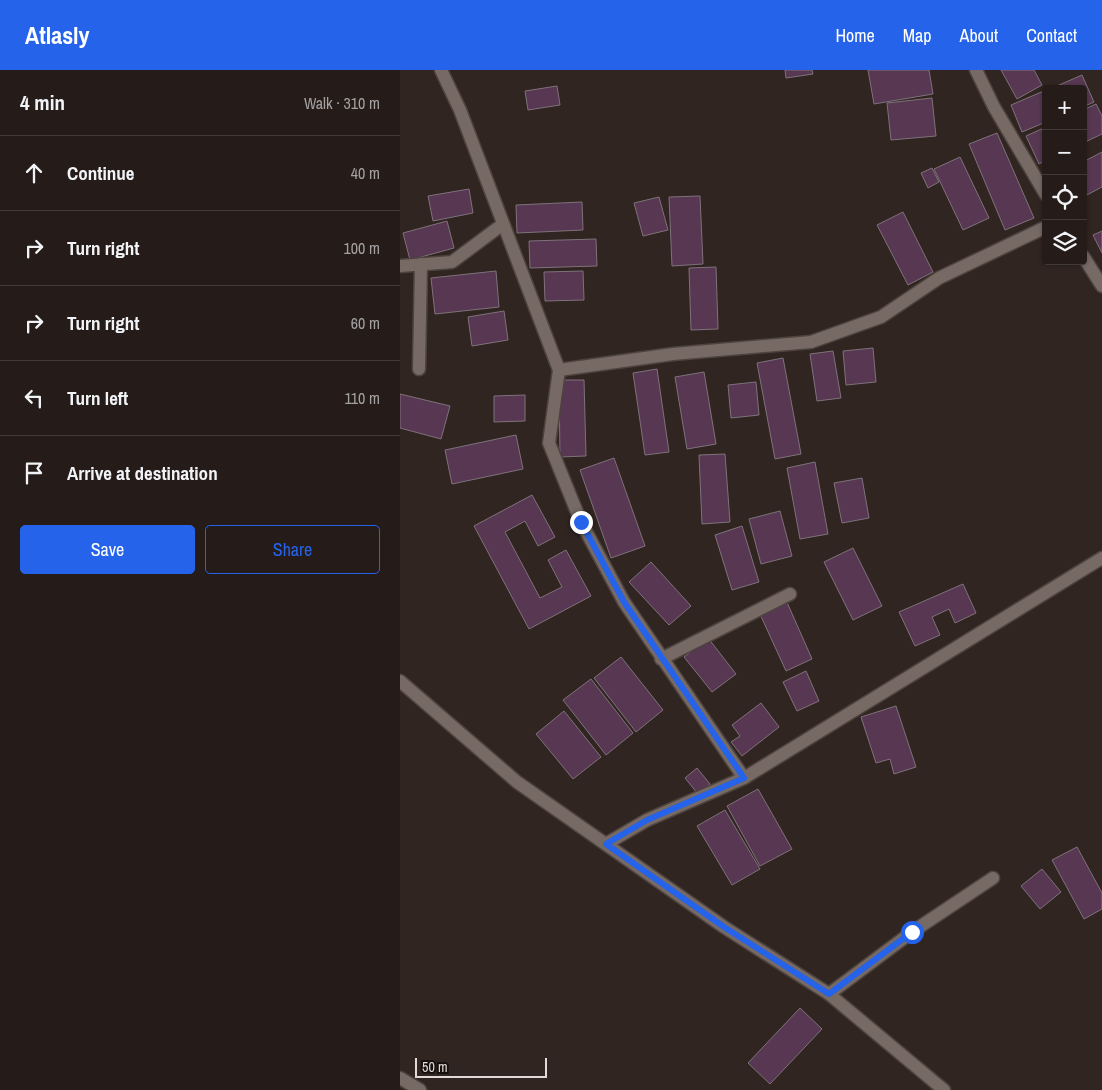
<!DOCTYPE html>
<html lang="en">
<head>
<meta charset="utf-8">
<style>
  :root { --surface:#251c19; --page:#312926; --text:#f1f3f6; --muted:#a3a1a2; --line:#423a38; --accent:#2563eb }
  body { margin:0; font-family:"Archivo Narrow",sans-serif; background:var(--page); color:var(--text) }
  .controls { position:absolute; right:15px; top:15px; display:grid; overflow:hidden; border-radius:5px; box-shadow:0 1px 4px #0004 }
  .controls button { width:45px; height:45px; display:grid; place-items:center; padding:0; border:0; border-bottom:1px solid var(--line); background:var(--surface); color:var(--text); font:25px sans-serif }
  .scale { position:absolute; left:15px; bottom:12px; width:132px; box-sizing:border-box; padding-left:5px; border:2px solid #e2dad7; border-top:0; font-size:14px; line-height:18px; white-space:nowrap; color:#e2dad7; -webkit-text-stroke:4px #15100e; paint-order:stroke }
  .stop { position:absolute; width:15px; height:15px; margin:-11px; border:4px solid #2563eb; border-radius:50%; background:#fff }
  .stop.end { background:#2563eb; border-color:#fff; box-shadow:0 1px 5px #0008 }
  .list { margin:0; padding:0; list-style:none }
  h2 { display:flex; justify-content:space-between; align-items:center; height:65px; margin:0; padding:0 20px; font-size:21px }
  h2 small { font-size:16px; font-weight:400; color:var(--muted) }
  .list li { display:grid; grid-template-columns:32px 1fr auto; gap:15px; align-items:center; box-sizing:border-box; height:75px; padding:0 20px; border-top:1px solid var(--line) }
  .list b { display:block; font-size:19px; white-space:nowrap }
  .list em { font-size:16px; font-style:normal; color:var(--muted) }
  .actions { display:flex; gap:10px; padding:15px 20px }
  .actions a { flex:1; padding:11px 0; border:1px solid var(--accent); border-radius:5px; text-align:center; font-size:18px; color:var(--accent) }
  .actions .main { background:var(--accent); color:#fff }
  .icon { flex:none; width:28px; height:28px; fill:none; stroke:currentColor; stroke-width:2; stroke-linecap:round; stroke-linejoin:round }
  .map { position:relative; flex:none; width:702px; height:1020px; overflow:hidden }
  header { display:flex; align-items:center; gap:30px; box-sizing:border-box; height:70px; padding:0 25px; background:var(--accent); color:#fff }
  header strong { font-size:24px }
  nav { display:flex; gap:28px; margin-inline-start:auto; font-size:18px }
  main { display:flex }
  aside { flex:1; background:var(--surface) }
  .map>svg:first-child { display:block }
  .building { fill:#573751; stroke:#7e727b }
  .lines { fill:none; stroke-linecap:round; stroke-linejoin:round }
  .minor-casing { stroke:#4d433f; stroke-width:15 }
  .minor { stroke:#776963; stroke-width:12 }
  .route { stroke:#2563eb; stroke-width:6 }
</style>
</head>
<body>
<header>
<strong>Atlasly</strong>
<nav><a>Home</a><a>Map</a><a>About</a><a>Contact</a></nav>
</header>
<main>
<aside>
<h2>4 min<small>Walk · 310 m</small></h2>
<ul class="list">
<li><svg class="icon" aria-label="ahead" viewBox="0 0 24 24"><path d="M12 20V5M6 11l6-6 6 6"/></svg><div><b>Continue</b></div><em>40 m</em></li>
<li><svg class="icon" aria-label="right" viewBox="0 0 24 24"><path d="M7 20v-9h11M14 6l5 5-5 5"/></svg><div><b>Turn right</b></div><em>100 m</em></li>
<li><svg class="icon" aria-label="right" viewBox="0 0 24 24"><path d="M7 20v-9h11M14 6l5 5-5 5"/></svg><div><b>Turn right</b></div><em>60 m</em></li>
<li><svg class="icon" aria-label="left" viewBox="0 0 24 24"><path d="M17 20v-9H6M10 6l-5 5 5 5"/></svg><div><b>Turn left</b></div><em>110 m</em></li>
<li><svg class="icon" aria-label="arrive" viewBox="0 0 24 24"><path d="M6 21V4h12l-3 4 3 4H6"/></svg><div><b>Arrive at destination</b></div></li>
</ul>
<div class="actions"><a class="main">Save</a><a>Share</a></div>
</aside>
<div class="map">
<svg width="702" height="1020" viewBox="0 0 702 1020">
  <rect width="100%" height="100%" fill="#312521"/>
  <g class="building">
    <path d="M385 0H412L413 4 386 8Z"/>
    <path d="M468 0H529L533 24 474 34Z"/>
    <path d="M601 0H634L642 15 617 29Z"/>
    <path d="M682 5 694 32 683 37V19H650Z"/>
    <path d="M157 16 160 35 128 40 125 21Z"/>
    <path d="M646 20V52L622 62 611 35Z"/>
    <path d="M532 28 536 66 491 70 487 33Z"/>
    <path d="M696 34 702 46V64L683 73V40Z"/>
    <path d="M646 57V90L639 94 626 66Z"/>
    <path d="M597 63 634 148 605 160 569 74Z"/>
    <path d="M702 82V117L683 127V92Z"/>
    <path d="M560 87 589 148 563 160 534 99Z"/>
    <path d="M532 98 539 112 528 118 521 103Z"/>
    <path d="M69 119 73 143 33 151 28 126Z"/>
    <path d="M300 126 303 194 272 196 269 127Z"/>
    <path d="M259 127 268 160 243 166 234 133Z"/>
    <path d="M182 132 183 160 117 163 116 135Z"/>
    <path d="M503 142 533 202 508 215 477 155Z"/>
    <path d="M47 151 54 178 10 190 3 163Z"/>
    <path d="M702 161V183L693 165Z"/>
    <path d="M196 169 197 196 130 198 129 171Z"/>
    <path d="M316 197 318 259 291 260 289 198Z"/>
    <path d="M96 201 99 237 35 244 31 208Z"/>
    <path d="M183 201 184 230 145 231 144 202Z"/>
    <path d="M104 241 108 270 72 276 68 247Z"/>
    <path d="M473 278 476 312 446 315 443 281Z"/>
    <path d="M433 281 441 328 417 331 410 284Z"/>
    <path d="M383 288 401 384 375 389 357 293Z"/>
    <path d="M257 299 269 382 245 385 233 303Z"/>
    <path d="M304 302 316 374 287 379 275 307Z"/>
    <path d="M159 310H184L186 386 160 387Z"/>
    <path d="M356 312 359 345 331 348 328 315Z"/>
    <path d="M0 324 50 336 41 369 0 358Z"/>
    <path d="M125 325V351L94 352V326Z"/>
    <path d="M116 365 123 399 52 414 45 380Z"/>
    <path d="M325 384 330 452 302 454 299 385Z"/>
    <path d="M214 388 245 476 211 488 180 400Z"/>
    <path d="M415 392 428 464 400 469 387 398Z"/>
    <path d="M462 408 469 448 442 453 434 413Z"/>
    <path d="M132 425 155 467 138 476 125 451 105 462 140 528 162 517 148 490 166 480 191 526 129 559 74 456Z"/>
    <path d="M380 441 392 486 361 494 349 449Z"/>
    <path d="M342 456 359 512 332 520 315 465Z"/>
    <path d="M453 478 482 536 453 550 424 492Z"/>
    <path d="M251 492 291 536 269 555 229 512Z"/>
    <path d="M563 514 576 543 555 553 549 539 532 547 540 565 515 576 499 542Z"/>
    <path d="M386 530 412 589 386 601 359 542Z"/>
    <path d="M308 568 336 604 312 622 284 587Z"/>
    <path d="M221 587 263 640 236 662 194 608Z"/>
    <path d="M406 601 419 631 397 641 383 612Z"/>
    <path d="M191 609 233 663 206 685 163 630Z"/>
    <path d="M361 633 379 657 342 686 331 672 340 666 332 655Z"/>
    <path d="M496 636 516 697 494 704 490 689 476 693 461 647Z"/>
    <path d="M164 641 201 687 173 709 136 664Z"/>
    <path d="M297 698 310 714 298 724 285 708Z"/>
    <path d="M358 719 392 779 360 796 327 736Z"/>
    <path d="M325 740 360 799 332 815 297 756Z"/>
    <path d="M677 777 702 823V839L684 849 652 790Z"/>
    <path d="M642 799 661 822 640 839 621 816Z"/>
    <path d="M400 938 422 959 370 1014 348 993Z"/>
  </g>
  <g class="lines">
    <defs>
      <g id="minor">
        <path d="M41 0 60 40 159 300 149 373 181 452 224 532 344 708"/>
        <path d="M576 0 594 37 646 125"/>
        <path d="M683 186 702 216"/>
        <path d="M0 196 52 192 103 154"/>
        <path d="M19 299 21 194"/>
        <path d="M159 300 273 284 411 272 481 247 539 208 646 157"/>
        <path d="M261 589 390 524"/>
        <path d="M0 611 117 712 324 857 429 924 544 1020"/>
        <path d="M206 774 247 750 344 708 702 488"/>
        <path d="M429 924 512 862 593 808"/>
        <path d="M0 1008 20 1020"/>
      </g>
    </defs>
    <use href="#minor" class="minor-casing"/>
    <use href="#minor" class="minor"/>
  </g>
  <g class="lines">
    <path class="route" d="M181 452 224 532 344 708 247 750 206 774 324 857 429 924 512 862"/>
  </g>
</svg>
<div class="controls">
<button>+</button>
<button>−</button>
<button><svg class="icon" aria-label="locate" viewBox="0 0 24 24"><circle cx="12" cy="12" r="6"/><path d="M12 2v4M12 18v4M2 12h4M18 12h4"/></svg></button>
<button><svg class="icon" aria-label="layers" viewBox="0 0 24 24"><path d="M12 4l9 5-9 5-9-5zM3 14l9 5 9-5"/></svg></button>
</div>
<div class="scale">50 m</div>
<div class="stop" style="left:512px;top:862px"></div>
<div class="stop end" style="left:181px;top:452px"></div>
</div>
</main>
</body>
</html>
